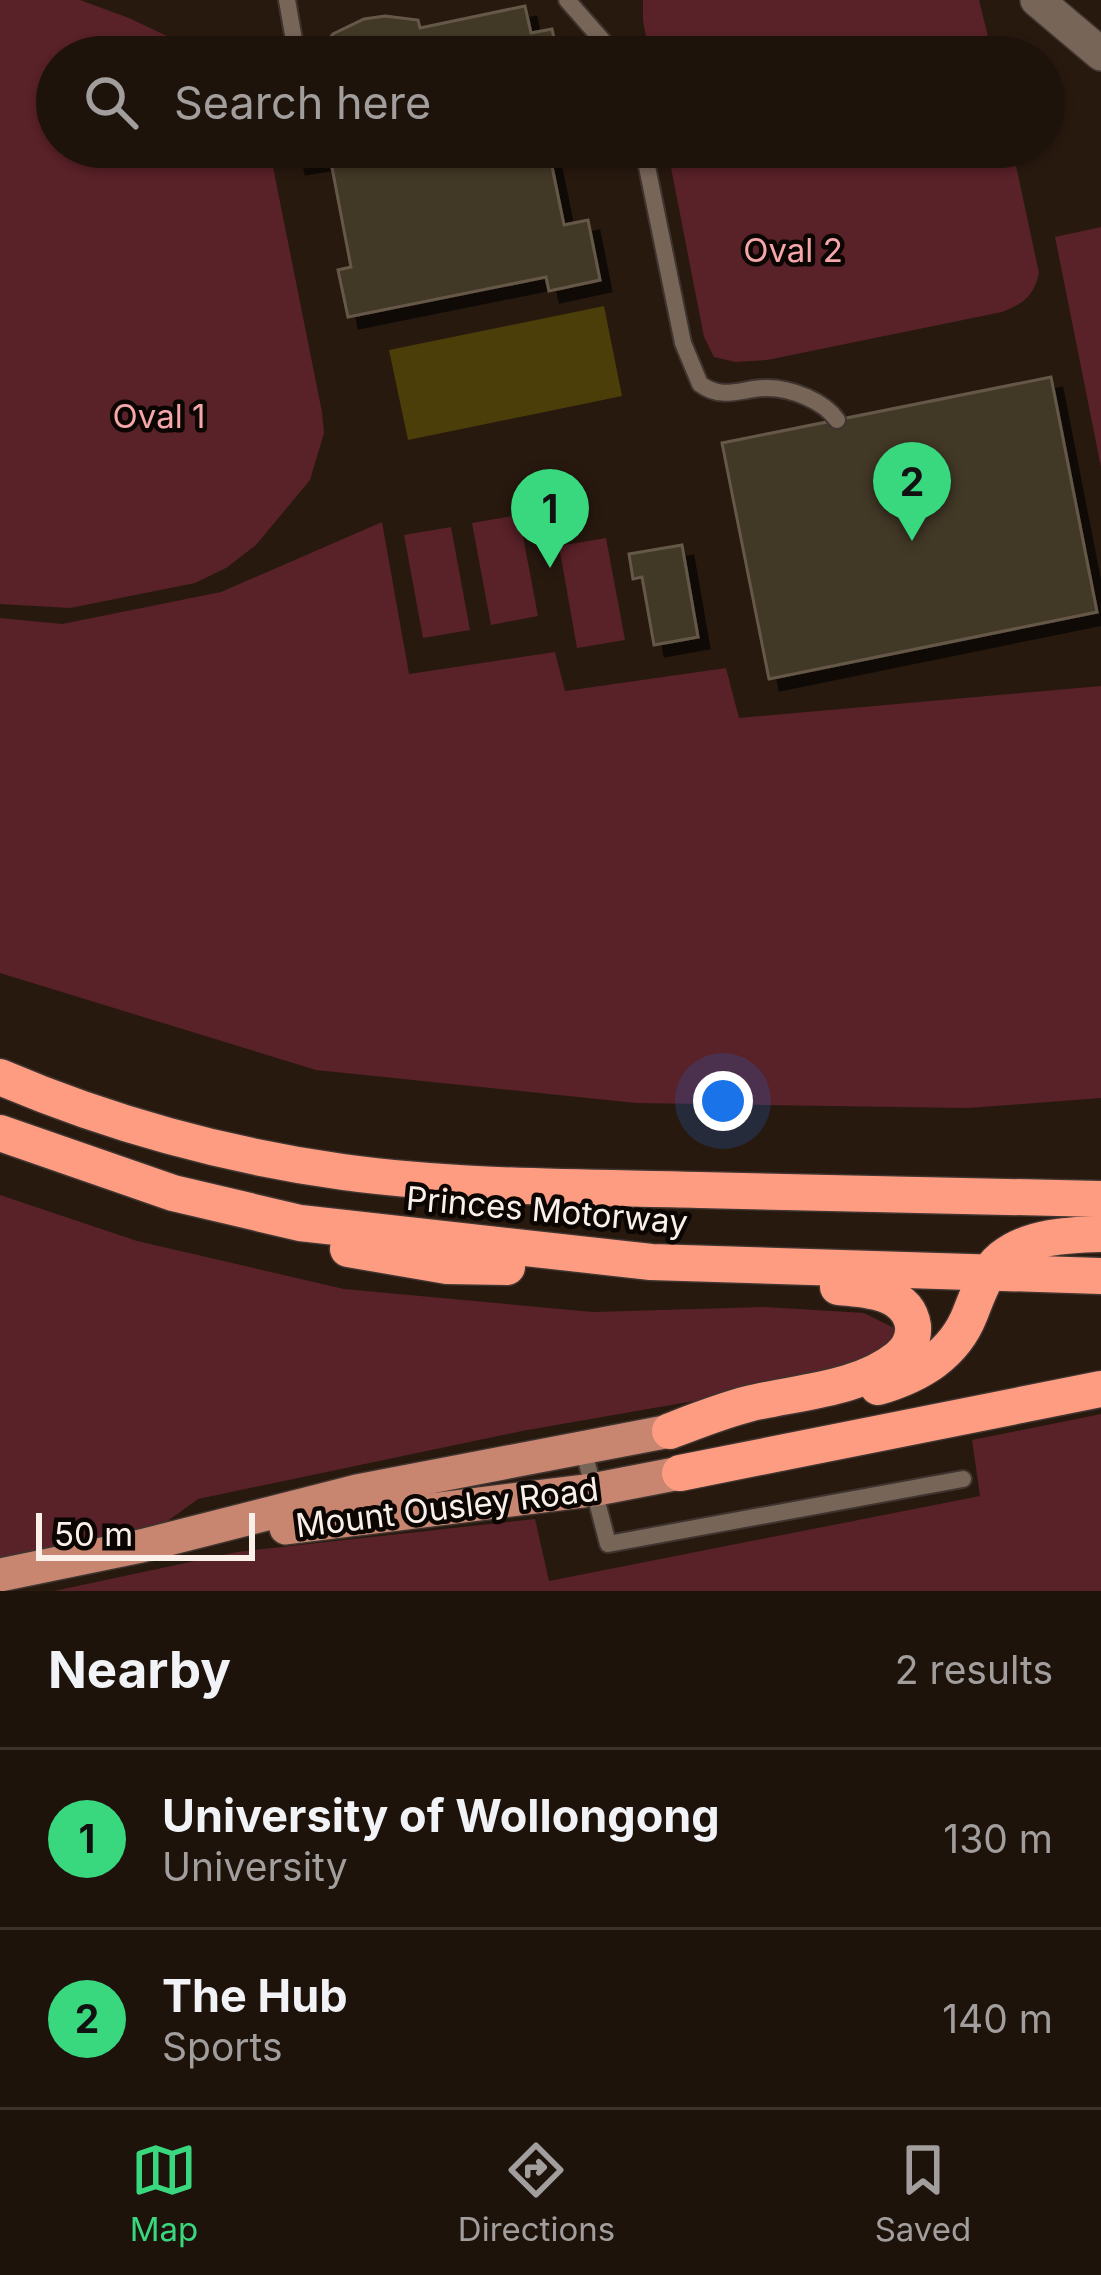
<!DOCTYPE html>
<html lang="en">
<head>
<meta charset="utf-8">
<style>
  :root { --surface:#1e130b; --page:#261c14; --text:#f1f3f6; --muted:#a19e9d; --line:#3c322c; --accent:#39d87f }
  body { margin:0; font-family:Inter,sans-serif; background:var(--page); color:var(--text) }
  .scale { position:absolute; left:36px; bottom:30px; width:219px; box-sizing:border-box; padding-left:12px; border:6px solid #fbf0e9; border-top:0; font-size:33px; line-height:42px; white-space:nowrap; color:#fbf0e9; -webkit-text-stroke:9px #0c0603; paint-order:stroke }
  .you { position:absolute; left:723px; top:1101px; width:42px; height:42px; margin:-30px; border:9px solid #fff; border-radius:50%; background:#1a73e8; box-shadow:0 0 0 18px #1a73e833 }
  .badge { display:grid; place-items:center; width:78px; height:78px; border-radius:50%; background:var(--accent); color:#111; font-size:39px; font-weight:700 }
  .pin { position:absolute; translate:-50% -99px; filter:drop-shadow(0 3px 6px #0008) }
  .pin::after { content:''; position:absolute; top:63px; width:42px; height:36px; background:inherit; clip-path:polygon(0 0,100% 0,50% 100%) }
  .list { margin:0; padding:0; list-style:none }
  h2 { display:flex; justify-content:space-between; align-items:center; height:156px; margin:0; padding:0 48px; font-size:51px }
  h2 small { font-size:39px; font-weight:400; color:var(--muted) }
  .list li { display:grid; grid-template-columns:78px 1fr auto; gap:36px; align-items:center; box-sizing:border-box; height:180px; padding:0 48px; border-top:3px solid var(--line) }
  .list b { display:block; font-size:45px; white-space:nowrap }
  .list p { margin:0; font-size:39px; white-space:nowrap; color:var(--muted) }
  .list em { font-size:39px; font-style:normal; color:var(--muted) }
  .icon { flex:none; width:66px; height:66px; fill:none; stroke:currentColor; stroke-width:2; stroke-linecap:round; stroke-linejoin:round }
  .map { position:relative; flex:none; width:1101px; height:1591px; overflow:hidden }
  .search { position:absolute; background:var(--surface); box-shadow:0 3px 9px #0004; left:36px; right:36px; top:36px; height:132px; display:flex; align-items:center; gap:30px; box-sizing:border-box; padding:0 42px; border-radius:66px; color:var(--muted); font-size:45px }
  .sheet { height:516px; background:var(--surface) }
  nav { display:flex; justify-content:space-around; align-items:center; box-sizing:border-box; height:168px; border-top:3px solid var(--line); background:var(--surface); font-size:33px; color:var(--muted) }
  nav a { display:grid; justify-items:center; gap:6px }
  nav .on { color:var(--accent) }
  .map>svg:first-child { display:block }
  .green { fill:#592128 }
  .water { fill:#4b3e08 }
  .building { fill:#423727; stroke:#665949; stroke-width:3; filter:url(#shadow) }
  .lines { fill:none; stroke-linecap:round; stroke-linejoin:round }
  .service-casing { stroke:#3f342f; stroke-width:20 }
  .minor-casing { stroke:#3f342f; stroke-width:36 }
  .primary-casing { stroke:#3f342f; stroke-width:36 }
  .motorway-casing { stroke:#3f342f; stroke-width:39 }
  .service { stroke:#776558; stroke-width:16 }
  .minor { stroke:#776558; stroke-width:33 }
  .primary { stroke:#c88671; stroke-width:33 }
  .motorway { stroke:#fe9c82; stroke-width:36 }
  .labels { text-anchor:middle; stroke-width:9; stroke-linejoin:round; paint-order:stroke }
  .park-label { font-size:33px; fill:#f5a6aa; stroke:#0c0603 }
  .street-label { font-size:33px; fill:#fbf0e9; stroke:#0c0603 }
</style>
</head>
<body>
<div class="map">
<svg width="1101" height="1591" viewBox="0 0 1101 1591">
  <defs>
    <filter id="shadow"><feDropShadow dx="11" dy="11" stdDeviation="0" flood-color="#0009"/></filter>
  </defs>
  <rect width="100%" height="100%" fill="#28190f"/>
  <g class="green">
    <path d="M0 0H80L129 18 211 57H57V147H269L322 412 324 433 310 480 256 545 226 568 195 583 70 608 0 604Z"/>
    <path d="M643 0H979L993 57H650L643 21Z"/>
    <path d="M667 147H1012L1039 273C1034 296 1023 304 1002 312L767 360 735 362 714 357 704 337Z"/>
    <path d="M1101 227V467L1055 237Z"/>
    <path d="M519 515 538 616 491 625 472 523Z"/>
    <path d="M382 522 409 674 555 652 565 691 726 668 739 718 1101 686V1098L968 1108 636 1103 316 1070 0 973V618L62 624 221 592Z"/>
    <path d="M451 527 470 630 423 638 404 535Z"/>
    <path d="M606 538 625 640 577 648 559 546Z"/>
    <path d="M0 1195 137 1241 344 1289 593 1312 766 1307 864 1313 894 1328 891 1345 876 1357 785 1385 522 1431 198 1499 158 1528 0 1560Z"/>
    <path d="M1101 1414V1591H54L237 1552 535 1519 549 1581 980 1496 972 1440Z"/>
  </g>
  <path class="water" d="M604 306 622 396 408 440 389 350Z"/>
  <g class="building">
    <path d="M525 6 531 33 552 29 558 57H314L333 34 364 19 385 16 418 20 420 28Z"/>
    <path d="M292 147H548L564 225 588 220 600 280 549 291 546 277 348 317 338 270 351 267 330 157 295 163Z"/>
    <path d="M1051 377 1097 612 769 679 722 443Z"/>
    <path d="M682 545 698 637 654 645 642 577 633 579 629 554Z"/>
  </g>
  <g class="lines">
    <defs>
      <g id="service">
        <path d="M287 0 297 57"/>
        <path d="M567 0 617 57"/>
        <path d="M643 147 683 343 700 384C723 401 742 388 767 388 791 388 824 401 837 420"/>
        <path d="M583 1448 608 1544 963 1479"/>
      </g>
      <path id="minor" d="M1037 0 1101 54"/>
      <g id="primary">
        <path d="M286 1528 592 1490 680 1473"/>
        <path d="M0 1575 141 1546 357 1491 670 1431"/>
      </g>
      <g id="motorway">
        <path d="M0 1077C107 1123 227 1156 343 1172 460 1188 580 1187 699 1190 833 1193 967 1196 1101 1199"/>
        <path d="M0 1133 173 1193 300 1223 651 1262 1101 1276"/>
        <path d="M348 1249 447 1266 507 1267"/>
        <path d="M878 1387C919 1375 954 1355 970 1314 978 1294 985 1272 1002 1258 1030 1236 1067 1235 1101 1234"/>
        <path d="M670 1431C696 1421 721 1411 748 1404 796 1392 858 1390 898 1358 908 1350 914 1339 913 1326 908 1291 865 1289 838 1287"/>
        <path d="M680 1473 1101 1389"/>
      </g>
    </defs>
    <use href="#service" class="service-casing"/>
    <use href="#minor" class="minor-casing"/>
    <use href="#primary" class="primary-casing"/>
    <use href="#motorway" class="motorway-casing"/>
    <use href="#service" class="service"/>
    <use href="#minor" class="minor"/>
    <use href="#primary" class="primary"/>
    <use href="#motorway" class="motorway"/>
  </g>
  <g class="labels">
    <g class="park-label">
      <text x="793" y="262">Oval 2</text>
      <text x="159" y="428">Oval 1</text>
    </g>
    <g class="street-label">
      <text transform="translate(547 1210) rotate(5)" y="12">Princes Motorway</text>
      <text transform="translate(447 1507) rotate(-7)" y="12">Mount Ousley Road</text>
    </g>
  </g>
</svg>
<div class="scale">50 m</div>
<div class="you"></div>
<div class="pin badge" style="left:550px;top:568px">1</div>
<div class="pin badge" style="left:912px;top:541px">2</div>
<div class="search"><svg class="icon" aria-label="search" viewBox="0 0 24 24"><circle cx="10" cy="10" r="6"/><path d="M15 15l6 6"/></svg>Search here</div>
</div>
<section class="sheet">
<h2>Nearby<small>2 results</small></h2>
<ul class="list">
<li><span class="badge">1</span><div><b>University of Wollongong</b><p>University</p></div><em>130 m</em></li>
<li><span class="badge">2</span><div><b>The Hub</b><p>Sports</p></div><em>140 m</em></li>
</ul>
</section>
<nav>
<a class="on"><svg class="icon" aria-label="map" viewBox="0 0 24 24"><path d="M3 6l6-2 6 2 6-2v14l-6 2-6-2-6 2zM9 4v14M15 6v14"/></svg>Map</a>
<a><svg class="icon" aria-label="directions" viewBox="0 0 24 24"><path d="M12 3l9 9-9 9-9-9zM9 14v-3h6M13 9l2 2-2 2"/></svg>Directions</a>
<a><svg class="icon" aria-label="saved" viewBox="0 0 24 24"><path d="M7 4h10v16l-5-4-5 4z"/></svg>Saved</a>
</nav>
</body>
</html>
